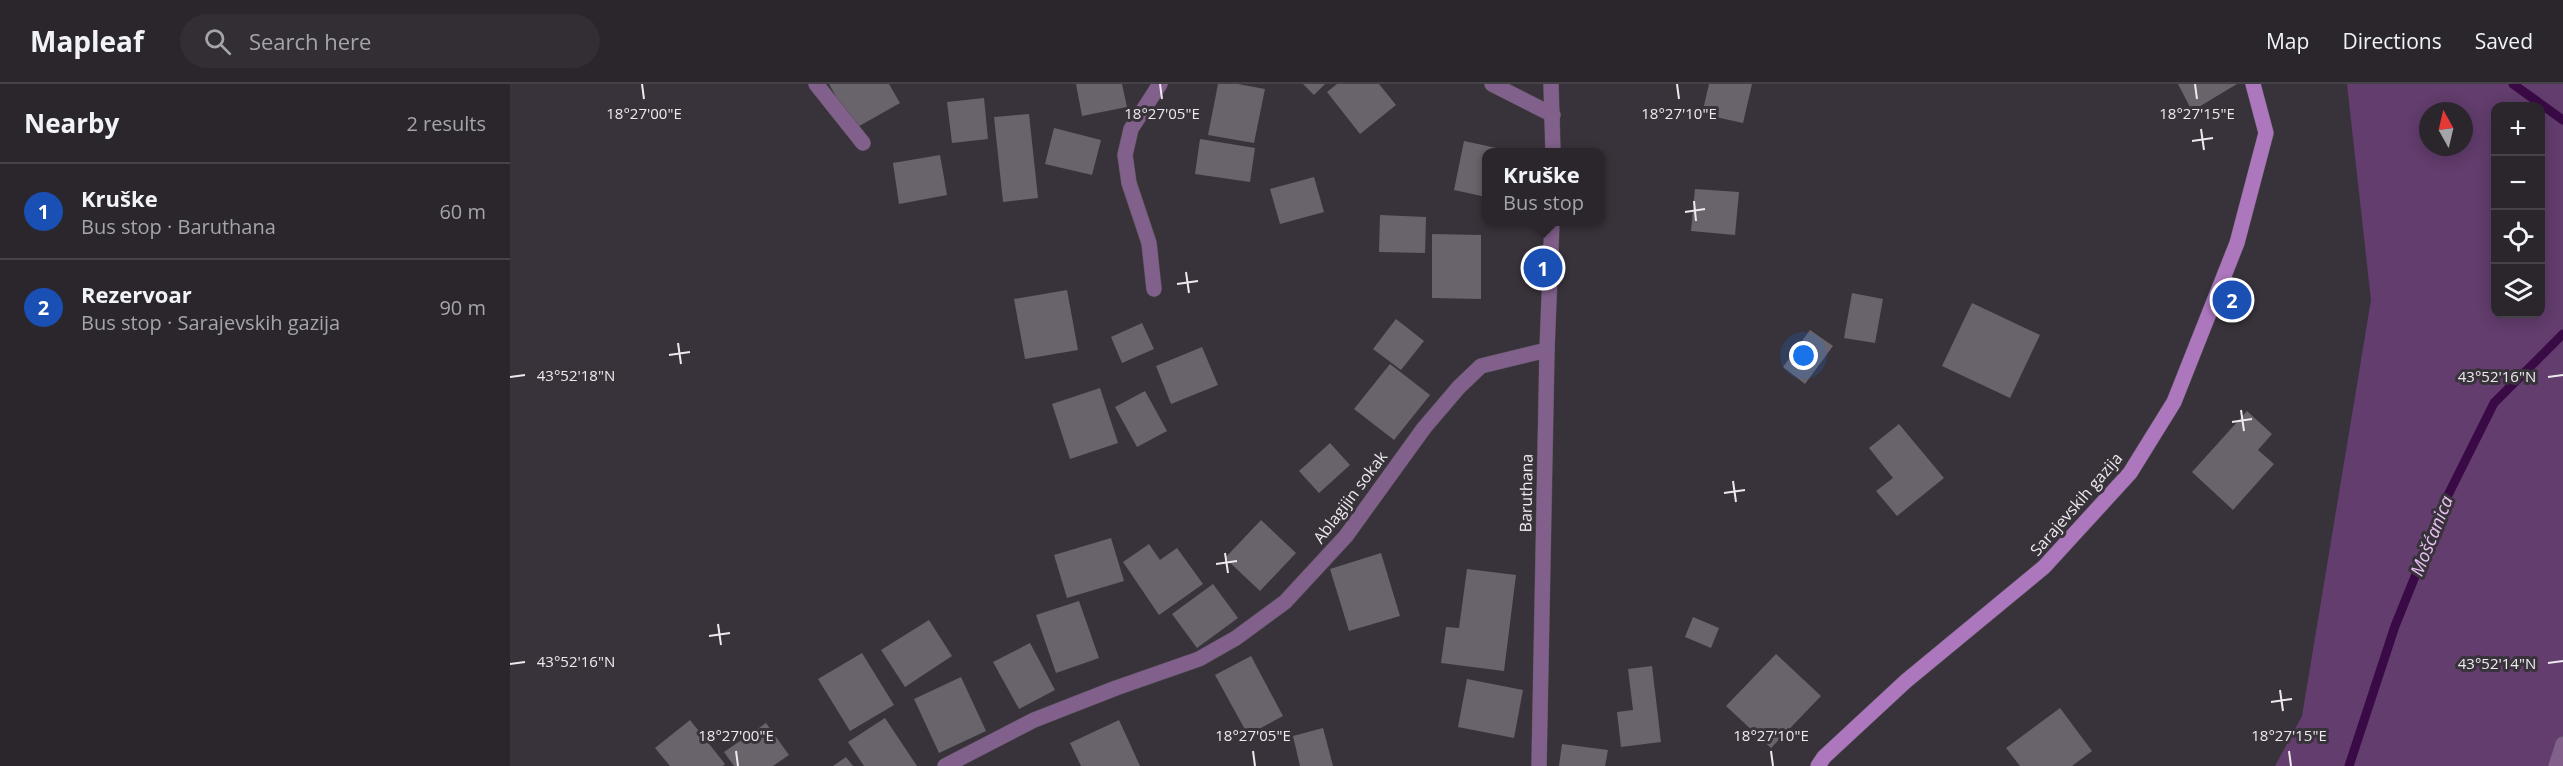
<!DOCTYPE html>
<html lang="en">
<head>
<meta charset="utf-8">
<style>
  :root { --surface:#2a262c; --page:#322e34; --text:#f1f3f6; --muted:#a5a5a9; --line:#464348; --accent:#bca0f2 }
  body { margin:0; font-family:"Open Sans",sans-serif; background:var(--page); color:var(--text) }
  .controls { position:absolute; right:18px; top:18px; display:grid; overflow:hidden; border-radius:12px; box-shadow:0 3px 15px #0003 }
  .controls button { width:54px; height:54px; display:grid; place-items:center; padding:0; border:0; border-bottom:2px solid var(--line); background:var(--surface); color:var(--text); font:30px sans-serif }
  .compass { position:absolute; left:1909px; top:18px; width:54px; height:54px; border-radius:50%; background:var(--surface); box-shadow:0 3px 15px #0003; rotate:352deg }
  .you { position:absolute; left:1294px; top:272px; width:21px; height:21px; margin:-15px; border:4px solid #fff; border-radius:50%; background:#1a73e8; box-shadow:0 0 0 9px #1a73e833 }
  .badge { display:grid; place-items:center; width:39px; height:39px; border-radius:50%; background:var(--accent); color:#fff; font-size:20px; font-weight:700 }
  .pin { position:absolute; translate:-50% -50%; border:3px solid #fff; box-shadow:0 2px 6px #0006 }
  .popup { position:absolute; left:972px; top:64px; width:123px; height:78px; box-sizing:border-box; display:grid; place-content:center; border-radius:12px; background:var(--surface); filter:drop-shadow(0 2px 4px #0005); font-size:20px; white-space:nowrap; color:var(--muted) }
  .popup b { font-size:22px; color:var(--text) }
  .popup::after { content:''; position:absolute; left:50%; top:100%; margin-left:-12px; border:12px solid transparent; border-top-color:var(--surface) }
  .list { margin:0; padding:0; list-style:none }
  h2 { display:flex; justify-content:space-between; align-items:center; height:78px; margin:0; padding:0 24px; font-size:26px }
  h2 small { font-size:20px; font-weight:400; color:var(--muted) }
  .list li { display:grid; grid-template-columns:39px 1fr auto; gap:18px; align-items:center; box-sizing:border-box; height:96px; padding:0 24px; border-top:2px solid var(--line) }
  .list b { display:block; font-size:22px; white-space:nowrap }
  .list p { margin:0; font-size:20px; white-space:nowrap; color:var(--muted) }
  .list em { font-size:20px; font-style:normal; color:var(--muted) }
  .icon { flex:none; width:33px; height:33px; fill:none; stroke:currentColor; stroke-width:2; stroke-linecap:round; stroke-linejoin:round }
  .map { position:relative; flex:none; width:2053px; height:682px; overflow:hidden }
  header { display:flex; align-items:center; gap:36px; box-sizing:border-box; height:84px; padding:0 30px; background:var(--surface); border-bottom:2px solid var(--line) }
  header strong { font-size:28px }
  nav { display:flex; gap:33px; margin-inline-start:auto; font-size:21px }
  .search { width:420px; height:54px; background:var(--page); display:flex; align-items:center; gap:15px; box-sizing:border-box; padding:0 21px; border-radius:33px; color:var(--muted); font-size:22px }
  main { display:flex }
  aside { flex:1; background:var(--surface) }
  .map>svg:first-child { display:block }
  .green { fill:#623d6d; fill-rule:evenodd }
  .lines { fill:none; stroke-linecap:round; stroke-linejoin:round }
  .stream { stroke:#390a45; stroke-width:9 }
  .building { fill:#69636b }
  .street-casing { stroke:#555057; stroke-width:16 }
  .secondary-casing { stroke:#555057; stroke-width:16 }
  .street { stroke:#81608b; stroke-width:15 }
  .secondary { stroke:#ac77bc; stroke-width:15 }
  .ticks { fill:none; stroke:#edeaee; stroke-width:2 }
  .labels { text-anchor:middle; stroke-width:6; stroke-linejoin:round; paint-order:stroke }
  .street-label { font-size:16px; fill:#edeaee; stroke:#38333a }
  .water-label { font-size:18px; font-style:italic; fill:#eac2f6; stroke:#38333a }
  .ticks-label { font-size:15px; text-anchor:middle; fill:#edeaee; stroke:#38333a; stroke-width:6; stroke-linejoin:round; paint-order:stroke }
</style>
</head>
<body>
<header>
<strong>Mapleaf</strong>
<div class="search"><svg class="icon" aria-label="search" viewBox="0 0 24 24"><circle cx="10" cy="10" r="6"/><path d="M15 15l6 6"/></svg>Search here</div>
<nav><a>Map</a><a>Directions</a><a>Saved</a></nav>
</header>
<main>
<aside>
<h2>Nearby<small>2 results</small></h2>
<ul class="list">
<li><span class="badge" style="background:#1a4fb4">1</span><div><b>Kruške</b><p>Bus stop · Baruthana</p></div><em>60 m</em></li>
<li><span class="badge" style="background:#1a4fb4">2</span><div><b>Rezervoar</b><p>Bus stop · Sarajevskih gazija</p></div><em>90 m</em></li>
</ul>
</aside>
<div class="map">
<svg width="2053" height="682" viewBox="0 0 2053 682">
  <rect width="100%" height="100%" fill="#38333a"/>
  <path class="green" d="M1837 0H2053V682H1765L1792 632 1861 216ZM1986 22H2030V230H1986ZM1918 27H1954V63H1918Z"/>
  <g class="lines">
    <g class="stream">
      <path d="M2003 0 2053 36"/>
      <path d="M1839 682 1885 542 1938 411 1984 319 2053 250"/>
    </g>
  </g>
  <g class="building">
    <path d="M319 0H379L390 19 344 45Z"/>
    <path d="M566 0H612L617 23 572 32Z"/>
    <path d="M708 0H728L755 5 744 59 698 51Z"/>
    <path d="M793 0H815L804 11Z"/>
    <path d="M827 0H869L886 21 850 50 817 8Z"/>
    <path d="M1199 0H1242L1233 39 1192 30Z"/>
    <path d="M1668 0H1727L1682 27Z"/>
    <path d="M474 14 478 55 442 59 437 18Z"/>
    <path d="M519 30 528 114 493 118 484 33Z"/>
    <path d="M544 44 591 56 582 91 535 80Z"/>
    <path d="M690 55 745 64 740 98 685 90Z"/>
    <path d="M954 57 996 66V68H976V113L944 106Z"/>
    <path d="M430 71 437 111 389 120 383 79Z"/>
    <path d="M804 93 814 128 770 140 760 105Z"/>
    <path d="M1185 105 1229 108 1225 151 1181 147Z"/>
    <path d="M870 131 916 133 915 169 869 168Z"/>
    <path d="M922 150 971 151V215L922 214Z"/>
    <path d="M557 206 568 266 515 275 504 215Z"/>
    <path d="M1342 209 1373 215 1365 259 1334 254Z"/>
    <path d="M1462 219 1530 251 1500 314 1432 282Z"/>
    <path d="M886 235 914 257 891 286 863 265Z"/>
    <path d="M632 239 644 265 612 279 601 253Z"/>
    <path d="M1300 246 1323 262 1295 300 1273 283Z"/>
    <path d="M692 263 708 301 661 320 646 282Z"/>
    <path d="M880 280 920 311 884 356 844 325Z"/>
    <path d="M590 304 608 359 560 375 542 320Z"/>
    <path d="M635 307 657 347 627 363 605 323Z"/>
    <path d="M1737 327 1762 350 1748 366 1764 380 1723 426 1682 388Z"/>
    <path d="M1389 340 1434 394 1387 432 1366 407 1383 394 1359 364Z"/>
    <path d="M820 359 840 381 809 409 789 387Z"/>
    <path d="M751 436 786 469 750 507 715 474Z"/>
    <path d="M601 454 614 497 557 514 544 471Z"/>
    <path d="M639 460 650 476 667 464 693 500 649 531 613 478Z"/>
    <path d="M871 469 890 532 839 547 820 485Z"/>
    <path d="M957 485 1006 491 994 587 931 579 936 543 949 544Z"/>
    <path d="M703 500 728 534 687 564 662 530Z"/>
    <path d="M569 517 589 574 546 589 526 531Z"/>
    <path d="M1183 533 1209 544 1201 564 1175 553Z"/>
    <path d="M419 536 442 572 395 603 371 566Z"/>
    <path d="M520 559 545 606 509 625 483 578Z"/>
    <path d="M352 569 384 621 340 647 308 595Z"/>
    <path d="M1266 570 1311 612 1261 664 1216 622Z"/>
    <path d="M741 572 773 632 738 651 705 591Z"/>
    <path d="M1142 582 1151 658 1111 663 1107 628 1123 626 1118 585Z"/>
    <path d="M451 593 476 647 429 669 404 615Z"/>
    <path d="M957 595 1013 606 1004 654 948 643Z"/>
    <path d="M1550 624 1582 667 1562 682H1510L1496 664Z"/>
    <path d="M375 634 407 682H354L338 658Z"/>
    <path d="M180 636 215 680 213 682H160L145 664Z"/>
    <path d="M609 636 630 682H571L560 659Z"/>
    <path d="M256 639 279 671 263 682H224L214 668Z"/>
    <path d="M813 644 823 682H790L783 652Z"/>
    <path d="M1052 660 1098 666 1095 682H1049Z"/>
    <path d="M336 673 343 682H323Z"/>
  </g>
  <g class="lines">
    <defs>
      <g id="street">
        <path d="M306 0 353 59"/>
        <path d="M982 0 1043 31"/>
        <path d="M1041 0 1043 68"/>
        <path d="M644 205 639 159 619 99 615 71 621 45 650 0"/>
        <path d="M435 682 524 636 606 604 689 575 726 554 775 518 836 452 914 344 949 303 971 282 1037 266"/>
        <path d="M1029 682 1037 266 1042 138"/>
        <path d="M2046 682 2053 660"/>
      </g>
      <path id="secondary" d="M1308 682 1314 673 1396 597 1534 483 1620 389 1664 318 1727 159 1756 49 1743 0"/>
    </defs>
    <use href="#street" class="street-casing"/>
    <use href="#secondary" class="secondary-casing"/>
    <use href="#street" class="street"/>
    <use href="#secondary" class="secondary"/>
  </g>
  <path class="ticks" d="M132 0 134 15M650 0 652 15M1167 0 1169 15M1685 0 1687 15M1691 45 1694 66M1682 57 1703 54M1184 117 1186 137M1175 128 1195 125M676 188 679 209M667 200 688 197M168 259 171 280M159 271 180 268M0 293 15 291M2038 293 2053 291M1731 326 1734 347M1722 338 1742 335M1223 397 1226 418M1214 409 1235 406M715 469 718 489M706 480 727 477M208 540 211 561M199 552 220 549M2038 579 2053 577M0 580 15 578M1770 606 1773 627M1761 618 1782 615M226 667 228 682M743 667 745 682M1261 667 1263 682M1779 667 1781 682"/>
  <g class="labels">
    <g class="street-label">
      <text transform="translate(1016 409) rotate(-89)" y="6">Baruthana</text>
      <text transform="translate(840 413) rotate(-53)" y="6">Ablagijin sokak</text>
      <text transform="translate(1566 420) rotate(-49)" y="6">Sarajevskih gazija</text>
    </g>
    <g class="water-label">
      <text transform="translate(1922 452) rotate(-68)" y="6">Mošćanica</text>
    </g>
  </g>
  <g class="ticks-label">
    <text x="134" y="35">18°27'00"E</text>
    <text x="652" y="35">18°27'05"E</text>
    <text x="1169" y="35">18°27'10"E</text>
    <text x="1687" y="35">18°27'15"E</text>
    <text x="66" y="297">43°52'18"N</text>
    <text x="1987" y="298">43°52'16"N</text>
    <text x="66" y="583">43°52'16"N</text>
    <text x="1987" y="585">43°52'14"N</text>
    <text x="226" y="657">18°27'00"E</text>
    <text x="743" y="657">18°27'05"E</text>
    <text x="1261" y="657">18°27'10"E</text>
    <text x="1779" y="657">18°27'15"E</text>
  </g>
</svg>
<div class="controls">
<button>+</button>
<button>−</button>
<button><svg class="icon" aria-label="locate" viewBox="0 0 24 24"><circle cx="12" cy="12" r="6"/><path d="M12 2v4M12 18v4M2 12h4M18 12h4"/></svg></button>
<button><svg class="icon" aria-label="layers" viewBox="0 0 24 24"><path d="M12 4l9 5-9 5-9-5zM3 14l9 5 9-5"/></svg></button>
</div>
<svg class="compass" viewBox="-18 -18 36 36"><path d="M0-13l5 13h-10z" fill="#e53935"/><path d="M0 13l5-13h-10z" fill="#a5a5a9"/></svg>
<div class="you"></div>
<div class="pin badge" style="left:1033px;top:184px;background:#1a4fb4">1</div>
<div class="popup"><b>Kruške</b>Bus stop</div>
<div class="pin badge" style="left:1722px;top:216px;background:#1a4fb4">2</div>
</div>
</main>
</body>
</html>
